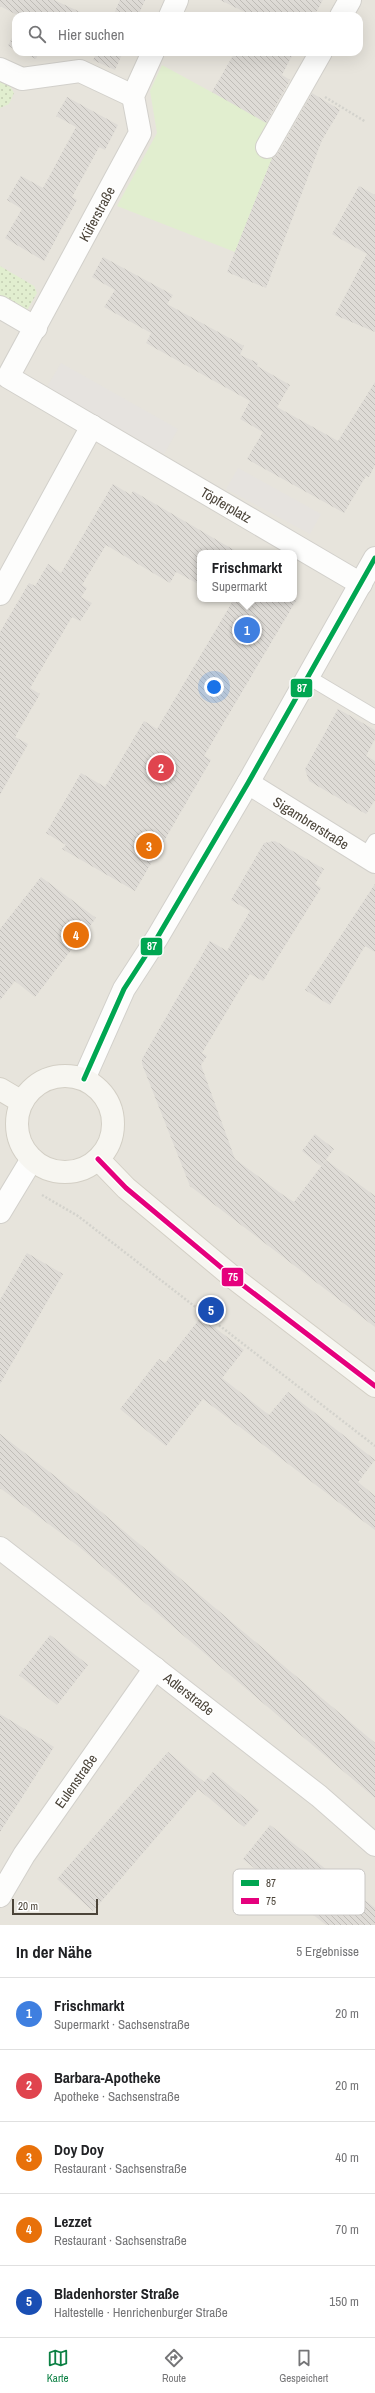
<!DOCTYPE html>
<html lang="de">
<head>
<meta charset="utf-8">
<style>
  :root { --surface:#fff; --page:#f2f2f2; --text:#202124; --muted:#757577; --line:#e0e0e0; --accent:#0b8043 }
  body { margin:0; font-family:"Archivo Narrow",sans-serif; background:var(--page); color:var(--text) }
  .scale { position:absolute; left:12px; bottom:10px; width:86px; box-sizing:border-box; padding-left:4px; border:2px solid #4b4439; border-top:0; font-size:11px; line-height:14px; white-space:nowrap; color:#4b4439; -webkit-text-stroke:3px #fff; paint-order:stroke }
  .you { position:absolute; left:214px; top:687px; width:14px; height:14px; margin:-10px; border:3px solid #fff; border-radius:50%; background:#1a73e8; box-shadow:0 0 0 6px #1a73e833 }
  .badge { display:grid; place-items:center; width:26px; height:26px; border-radius:50%; background:var(--accent); color:#fff; font-size:13px; font-weight:700 }
  .pin { position:absolute; translate:-50% -50%; border:2px solid #fff; box-shadow:0 1px 4px #0006 }
  .popup { position:absolute; left:197px; top:550px; width:100px; height:52px; box-sizing:border-box; display:grid; place-content:center; border-radius:8px; background:var(--surface); filter:drop-shadow(0 1px 3px #0005); font-size:13px; white-space:nowrap; color:var(--muted) }
  .popup b { font-size:15px; color:var(--text) }
  .popup::after { content:''; position:absolute; left:50%; top:100%; margin-left:-8px; border:8px solid transparent; border-top-color:var(--surface) }
  .list { margin:0; padding:0; list-style:none }
  h2 { display:flex; justify-content:space-between; align-items:center; height:52px; margin:0; padding:0 16px; font-size:17px }
  h2 small { font-size:13px; font-weight:400; color:var(--muted) }
  .list li { display:grid; grid-template-columns:26px 1fr auto; gap:12px; align-items:center; box-sizing:border-box; height:72px; padding:0 16px; border-top:1px solid var(--line) }
  .list b { display:block; font-size:15px; white-space:nowrap }
  .list p { margin:0; font-size:13px; white-space:nowrap; color:var(--muted) }
  .list em { font-size:13px; font-style:normal; color:var(--muted) }
  .icon { flex:none; width:22px; height:22px; fill:none; stroke:currentColor; stroke-width:2; stroke-linecap:round; stroke-linejoin:round }
  .map { position:relative; flex:none; width:375px; height:1925px; overflow:hidden }
  .search { position:absolute; background:var(--surface); box-shadow:0 4px 16px #0002; left:12px; right:12px; top:12px; height:44px; display:flex; align-items:center; gap:10px; box-sizing:border-box; padding:0 14px; border-radius:12px; color:var(--muted); font-size:15px }
  .sheet { height:412px; background:var(--surface) }
  nav { display:flex; justify-content:space-around; align-items:center; box-sizing:border-box; height:56px; border-top:1px solid var(--line); background:var(--surface); font-size:11px; color:var(--muted) }
  nav a { display:grid; justify-items:center; gap:2px }
  nav .on { color:var(--accent) }
  .map>svg:first-child { display:block }
  .residential { fill:#e7e4dc; fill-rule:evenodd }
  .grass { fill:url(#grass-dots) }
  .green { fill:#e1eecf }
  .parking { fill:#e6e3df }
  .building { fill:url(#building-back-hatch) }
  .lines { fill:none; stroke-linecap:round; stroke-linejoin:round }
  .service-casing { stroke:#d2d0cb; stroke-width:16 }
  .minor-casing { stroke:#d2d0cb; stroke-width:24 }
  .tertiary-casing { stroke:#d2d0cb; stroke-width:24 }
  .secondary-casing { stroke:#d3cfc5; stroke-width:24 }
  .path { stroke:#d3d2cc; stroke-width:2.5; stroke-dasharray:2 2; stroke-linecap:butt }
  .service { stroke:#fdfdfc; stroke-width:14 }
  .minor { stroke:#fdfdfc; stroke-width:22 }
  .tertiary { stroke:#fdfdfc; stroke-width:22 }
  .secondary { stroke:#f7f6f1; stroke-width:22 }
  .bus-1-casing { stroke:#fff; stroke-width:8 }
  .bus-2-casing { stroke:#fff; stroke-width:8 }
  .bus-1 { stroke:#00a651; stroke-width:5 }
  .bus-2 { stroke:#e5007d; stroke-width:5 }
  .labels { text-anchor:middle; stroke-width:3; stroke-linejoin:round; paint-order:stroke }
  .street-label { font-size:14px; fill:#4b4439; stroke:#fff }
  .key { fill:#fff; stroke:#c9c7c4; stroke-width:1 }
  .key-label { font-size:11px; fill:#4b4439 }
  .line-badge { stroke:#fff; stroke-width:1.5 }
  .badge-label { font-size:11px; text-anchor:middle; font-weight:bold; fill:#fff }
</style>
</head>
<body>
<div class="map">
<svg width="375" height="1925" viewBox="0 0 375 1925">
  <defs>
    <pattern id="grass-dots" width="8" height="8" patternUnits="userSpaceOnUse"><rect width="8" height="8" fill="#e1eecf"/><path d="M2 2h.1M6 6h.1" fill="none" stroke="#c3cdb2" stroke-width="1.8" stroke-linecap="round"/></pattern>
    <pattern id="building-back-hatch" width="6" height="6" patternUnits="userSpaceOnUse"><rect width="6" height="6" fill="#dedbd6"/><path d="M-1 5l2 2M0 0l6 6M5-1l2 2" fill="none" stroke="#c0bdb8"/></pattern>
  </defs>
  <rect width="100%" height="100%" fill="#f4f2ee"/>
  <path class="residential" d="M0 0H375V1925H0ZM16 16H359V52H16ZM200 553H294V599H200Z"/>
  <g class="grass">
    <path d="M0 81 10 86 14 93 9 104 0 108Z"/>
    <path d="M0 266 34 286 37 293 26 312 0 297Z"/>
  </g>
  <path class="green" d="M162 65 274 126 279 141 235 252 117 206 157 133 150 91Z"/>
  <g class="parking">
    <path d="M61 363 178 429 164 454 47 387Z"/>
    <path d="M238 468 321 514 310 534 226 489Z"/>
  </g>
  <g class="building">
    <path d="M0 0H54L89 16H19L0 6Z"/>
    <path d="M120 0H145L138 16H113Z"/>
    <path d="M220 0H323L314 16H253Z"/>
    <path d="M16 29V50L8 46Z"/>
    <path d="M21 52H39L36 59Z"/>
    <path d="M97 52H123L115 70 93 60Z"/>
    <path d="M235 52H294L282 75 290 80 266 123 212 92Z"/>
    <path d="M312 93 340 110 322 140 266 288 227 272 272 158 278 153Z"/>
    <path d="M67 97 118 125 105 150 99 147 72 197 77 200 44 261 5 238 22 209 7 200 21 176 43 188 76 127 56 116Z"/>
    <path d="M359 186 375 195V332L335 315 367 254 332 234Z"/>
    <path d="M103 257 173 295 167 304 244 346 240 355 258 363 257 366 290 385 277 407 338 441 375 382V465L369 477 366 476 344 513 247 459 263 432 240 419 250 401 146 343 151 333 104 307 115 290 92 277Z"/>
    <path d="M113 484 131 495 133 491 239 553H200V585L176 572 170 583 106 545 82 585 87 588 81 597 92 603 80 621 72 617 30 688 40 694 15 737 28 744 0 795V632L29 583 35 586 48 564 61 573Z"/>
    <path d="M234 599H297L204 756 211 760 135 891 62 849 66 845 46 833 81 773 105 787 144 721 157 729Z"/>
    <path d="M338 709 375 730V739L366 756 375 761V800L366 814 309 781 305 769Z"/>
    <path d="M275 841 324 869 315 884 321 888 263 981 250 974 242 986 202 1053 207 1056 201 1065 235 1159 283 1195 294 1202 326 1160 375 1196V1327L190 1186 142 1064V1059L210 941 227 951 250 911 231 900 264 843Z"/>
    <path d="M41 877 96 918 35 997 15 981 0 1000V929Z"/>
    <path d="M375 884V952L365 946 330 1005 305 990Z"/>
    <path d="M315 1134 334 1149 321 1166 302 1151Z"/>
    <path d="M27 1253 63 1274 0 1384V1300Z"/>
    <path d="M201 1317 244 1350 222 1378 269 1415 288 1392 375 1460 358 1482 375 1496V1530L203 1399 166 1446 120 1409 159 1359 165 1363Z"/>
    <path d="M0 1434 99 1510 375 1743V1798L77 1545 0 1488Z"/>
    <path d="M50 1635 88 1665 57 1705 19 1675Z"/>
    <path d="M0 1714 54 1747 0 1832Z"/>
    <path d="M168 1752 204 1782 93 1911 57 1879Z"/>
    <path d="M213 1772 259 1810 244 1827 198 1789Z"/>
    <path d="M270 1825 375 1908V1925H326L243 1859Z"/>
  </g>
  <g class="lines">
    <defs>
      <g id="service">
        <path d="M308 677 375 717"/>
        <path d="M366 856 375 841"/>
      </g>
      <g id="minor">
        <path d="M170 16 177 0"/>
        <path d="M341 16 350 0"/>
        <path d="M153 52 133 96 140 133 8 377 361 584"/>
        <path d="M0 69 22 79 80 71 133 96"/>
        <path d="M267 147 321 52"/>
        <path d="M0 307 36 328"/>
        <path d="M0 594 92 426"/>
        <path d="M248 783 375 862"/>
        <path d="M0 1212 32 1159"/>
        <path d="M0 1548 319 1796 375 1845"/>
        <path d="M0 1896 24 1855 155 1668"/>
      </g>
      <path id="tertiary" d="M84 1079 124 989 157 938 248 783 375 558"/>
      <g id="secondary">
        <circle cx="65" cy="1124" r="48"/>
        <path d="M0 1089 22 1102"/>
        <path d="M98 1159 126 1188 235 1279 375 1386"/>
      </g>
    </defs>
    <use href="#service" class="service-casing"/>
    <use href="#minor" class="minor-casing"/>
    <use href="#tertiary" class="tertiary-casing"/>
    <use href="#secondary" class="secondary-casing"/>
    <g class="path">
      <path d="M325 97 366 122"/>
      <path d="M42 1195 78 1216 375 1446"/>
    </g>
    <use href="#service" class="service"/>
    <use href="#minor" class="minor"/>
    <use href="#tertiary" class="tertiary"/>
    <use href="#secondary" class="secondary"/>
    <defs>
      <path id="bus-1" d="M84 1079 124 989 157 938 248 783 375 558"/>
      <path id="bus-2" d="M98 1159 126 1188 235 1279 375 1386"/>
    </defs>
    <use href="#bus-1" class="bus-1-casing"/>
    <use href="#bus-2" class="bus-2-casing"/>
    <use href="#bus-1" class="bus-1"/>
    <use href="#bus-2" class="bus-2"/>
  </g>
  <g class="labels">
    <g class="street-label">
      <text transform="translate(97 214) rotate(-62)" y="5">Küferstraße</text>
      <text transform="translate(226 505) rotate(30)" y="5">Töpferplatz</text>
      <text transform="translate(311 823) rotate(32)" y="5">Sigambrerstraße</text>
      <text transform="translate(189 1694) rotate(38)" y="5">Adlerstraße</text>
      <text transform="translate(76 1781) rotate(-55)" y="5">Eulenstraße</text>
    </g>
  </g>
  <rect x="233" y="1869" width="132" height="46" rx="6" class="key"/>
  <rect x="241" y="1880" width="18" height="6" fill="#00a651"/>
  <rect x="241" y="1898" width="18" height="6" fill="#e5007d"/>
  <g class="key-label">
    <text x="266" y="1887">87</text>
    <text x="266" y="1905">75</text>
  </g>
  <g class="line-badge">
    <rect x="290" y="678" width="23" height="20" rx="4" fill="#00a651"/>
    <rect x="140" y="937" width="23" height="19" rx="4" fill="#00a651"/>
    <rect x="221" y="1267" width="23" height="20" rx="4" fill="#e5007d"/>
  </g>
  <g class="badge-label">
    <text x="302" y="692">87</text>
    <text x="152" y="950">87</text>
    <text x="233" y="1281">75</text>
  </g>
</svg>
<div class="scale">20 m</div>
<div class="you"></div>
<div class="pin badge" style="left:247px;top:630px;background:#3f7fe0">1</div>
<div class="popup"><b>Frischmarkt</b>Supermarkt</div>
<div class="pin badge" style="left:161px;top:768px;background:#e0444e">2</div>
<div class="pin badge" style="left:149px;top:846px;background:#e8710a">3</div>
<div class="pin badge" style="left:76px;top:935px;background:#e8710a">4</div>
<div class="pin badge" style="left:211px;top:1310px;background:#1a4fb4">5</div>
<div class="search"><svg class="icon" aria-label="search" viewBox="0 0 24 24"><circle cx="10" cy="10" r="6"/><path d="M15 15l6 6"/></svg>Hier suchen</div>
</div>
<section class="sheet">
<h2>In der Nähe<small>5 Ergebnisse</small></h2>
<ul class="list">
<li><span class="badge" style="background:#3f7fe0">1</span><div><b>Frischmarkt</b><p>Supermarkt · Sachsenstraße</p></div><em>20 m</em></li>
<li><span class="badge" style="background:#e0444e">2</span><div><b>Barbara-Apotheke</b><p>Apotheke · Sachsenstraße</p></div><em>20 m</em></li>
<li><span class="badge" style="background:#e8710a">3</span><div><b>Doy Doy</b><p>Restaurant · Sachsenstraße</p></div><em>40 m</em></li>
<li><span class="badge" style="background:#e8710a">4</span><div><b>Lezzet</b><p>Restaurant · Sachsenstraße</p></div><em>70 m</em></li>
<li><span class="badge" style="background:#1a4fb4">5</span><div><b>Bladenhorster Straße</b><p>Haltestelle · Henrichenburger Straße</p></div><em>150 m</em></li>
</ul>
</section>
<nav>
<a class="on"><svg class="icon" aria-label="map" viewBox="0 0 24 24"><path d="M3 6l6-2 6 2 6-2v14l-6 2-6-2-6 2zM9 4v14M15 6v14"/></svg>Karte</a>
<a><svg class="icon" aria-label="directions" viewBox="0 0 24 24"><path d="M12 3l9 9-9 9-9-9zM9 14v-3h6M13 9l2 2-2 2"/></svg>Route</a>
<a><svg class="icon" aria-label="saved" viewBox="0 0 24 24"><path d="M7 4h10v16l-5-4-5 4z"/></svg>Gespeichert</a>
</nav>
</body>
</html>
